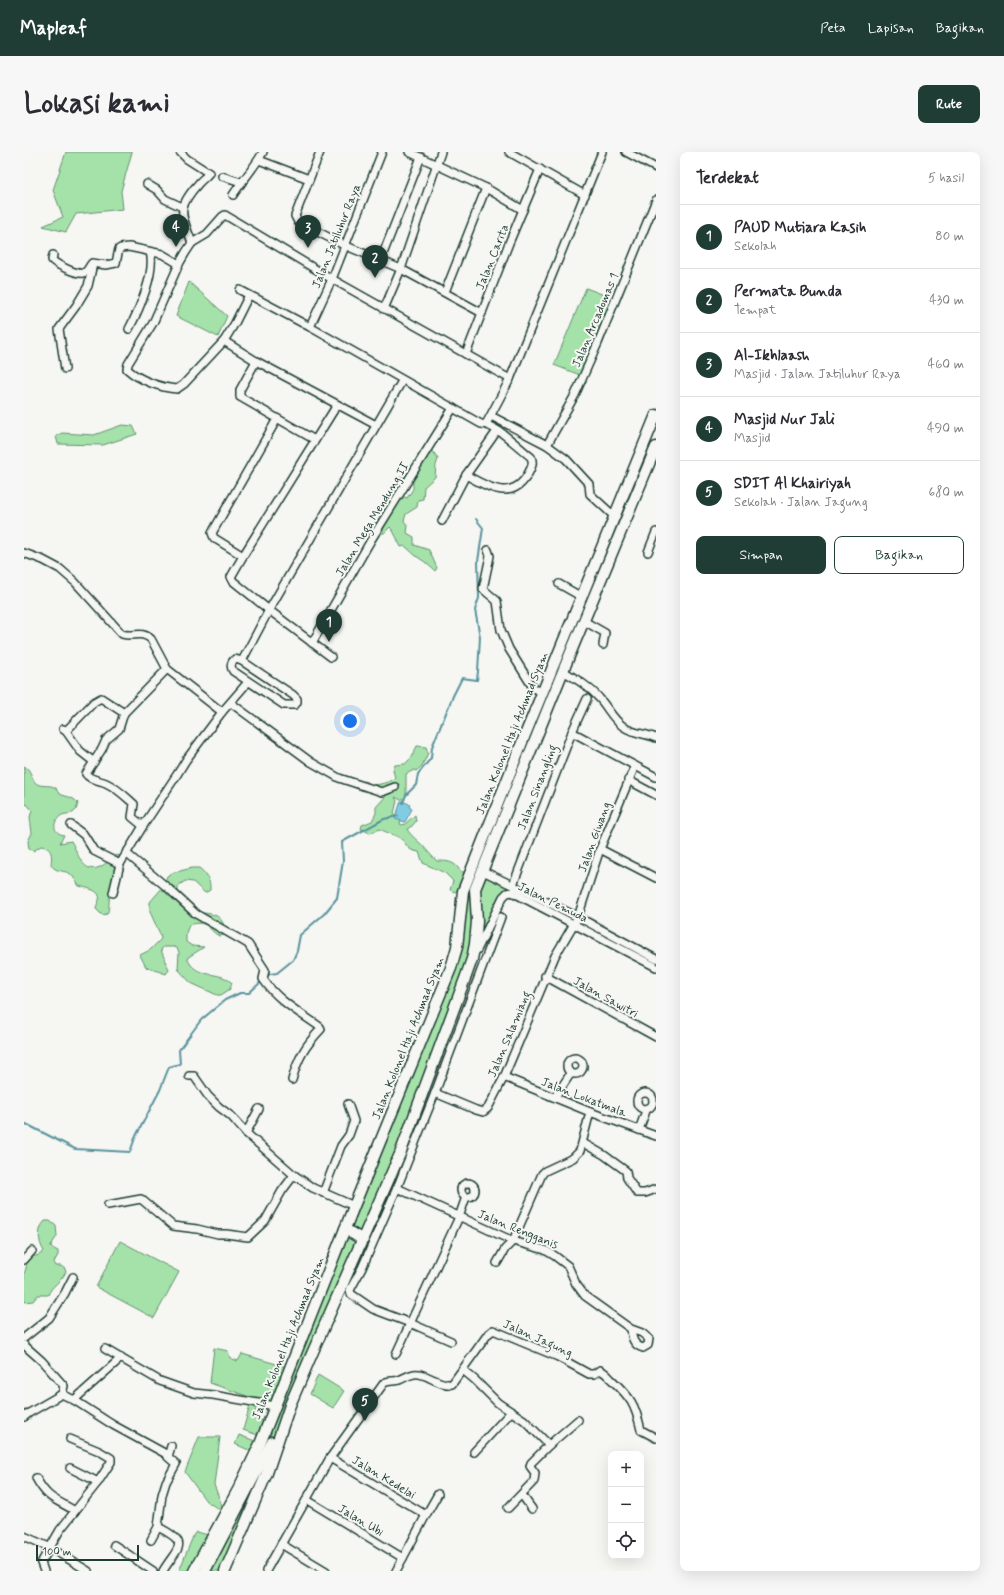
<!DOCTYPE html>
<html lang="id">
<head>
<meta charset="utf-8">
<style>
  :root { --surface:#fff; --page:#f7f7f7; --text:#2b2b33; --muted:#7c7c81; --line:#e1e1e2; --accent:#1f3d34 }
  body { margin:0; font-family:Mynerve,sans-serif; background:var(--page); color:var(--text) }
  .controls { position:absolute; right:12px; bottom:12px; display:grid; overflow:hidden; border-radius:8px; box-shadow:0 4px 16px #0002 }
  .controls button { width:36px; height:36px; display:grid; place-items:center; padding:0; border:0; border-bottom:1px solid var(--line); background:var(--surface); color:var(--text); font:20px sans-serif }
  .scale { position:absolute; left:12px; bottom:10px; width:103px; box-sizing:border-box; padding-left:4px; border:2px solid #1f3d34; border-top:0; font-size:11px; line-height:14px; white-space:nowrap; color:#1f3d34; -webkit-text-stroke:3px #f6f6f2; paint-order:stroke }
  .you { position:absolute; left:326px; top:569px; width:14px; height:14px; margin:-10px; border:3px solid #fff; border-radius:50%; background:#1a73e8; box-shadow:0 0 0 6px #1a73e833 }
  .badge { display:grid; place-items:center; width:26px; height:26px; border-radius:50%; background:var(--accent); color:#fff; font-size:13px; font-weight:700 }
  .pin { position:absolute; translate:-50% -33px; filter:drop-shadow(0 1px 2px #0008) }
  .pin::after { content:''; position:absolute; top:21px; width:14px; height:12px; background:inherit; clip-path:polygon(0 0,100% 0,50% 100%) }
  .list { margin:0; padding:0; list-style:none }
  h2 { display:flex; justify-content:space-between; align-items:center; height:52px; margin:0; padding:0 16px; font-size:17px }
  h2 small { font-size:13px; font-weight:400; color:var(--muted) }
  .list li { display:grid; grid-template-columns:26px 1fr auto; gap:12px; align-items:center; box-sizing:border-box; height:64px; padding:0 16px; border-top:1px solid var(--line) }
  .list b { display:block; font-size:15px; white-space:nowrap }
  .list p { margin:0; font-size:13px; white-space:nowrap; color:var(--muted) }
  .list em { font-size:13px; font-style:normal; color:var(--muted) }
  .actions { display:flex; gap:8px; padding:12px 16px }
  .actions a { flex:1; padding:9px 0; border:1px solid var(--accent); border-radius:8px; text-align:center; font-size:14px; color:var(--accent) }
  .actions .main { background:var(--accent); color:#fff }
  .icon { flex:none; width:22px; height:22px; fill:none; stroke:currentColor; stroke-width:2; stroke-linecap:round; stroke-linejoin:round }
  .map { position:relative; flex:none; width:632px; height:1419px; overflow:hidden; border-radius:8px }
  header { display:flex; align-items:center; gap:24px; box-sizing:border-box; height:56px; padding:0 20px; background:var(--accent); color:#fff }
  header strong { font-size:19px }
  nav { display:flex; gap:22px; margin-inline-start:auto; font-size:14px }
  .intro { display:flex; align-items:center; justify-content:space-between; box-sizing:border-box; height:96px; padding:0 24px }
  h1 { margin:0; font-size:28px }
  .button { padding:10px 18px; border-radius:8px; background:var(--accent); color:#fff; font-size:14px; font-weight:700 }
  main { display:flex; gap:24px; padding:0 24px }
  aside { flex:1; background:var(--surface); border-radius:8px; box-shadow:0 4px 16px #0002 }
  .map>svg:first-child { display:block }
  .green { fill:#a5e2aa; stroke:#62906f }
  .water { fill:#82cce3; stroke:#5a939d }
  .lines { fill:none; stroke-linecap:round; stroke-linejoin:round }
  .stream { stroke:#5a939d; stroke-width:2 }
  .street-casing { stroke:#1f3d34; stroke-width:10 }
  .secondary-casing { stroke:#1f3d34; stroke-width:13 }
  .street { stroke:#f6f6f2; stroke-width:7 }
  .secondary { stroke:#f6f6f2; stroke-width:10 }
  .labels { text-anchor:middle; stroke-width:4; stroke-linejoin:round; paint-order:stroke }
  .street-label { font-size:12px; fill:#1f3d34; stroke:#f6f6f2 }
</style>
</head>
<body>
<header>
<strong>Mapleaf</strong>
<nav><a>Peta</a><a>Lapisan</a><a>Bagikan</a></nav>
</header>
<div class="intro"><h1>Lokasi kami</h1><a class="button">Rute</a></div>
<main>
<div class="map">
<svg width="632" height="1419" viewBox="0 0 632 1419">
  <rect width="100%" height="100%" fill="#f6f6f2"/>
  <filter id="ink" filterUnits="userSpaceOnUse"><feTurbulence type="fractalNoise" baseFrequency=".025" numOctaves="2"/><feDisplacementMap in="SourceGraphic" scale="8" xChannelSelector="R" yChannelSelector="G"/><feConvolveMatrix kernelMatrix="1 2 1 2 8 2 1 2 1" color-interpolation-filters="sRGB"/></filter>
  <g filter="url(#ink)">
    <g class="green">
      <path d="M42 0H108L97 39 99 57 52 62 42 80 19 74 39 65 29 38Z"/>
      <path d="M165 130 203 164 194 185 152 164Z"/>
      <path d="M562 136 588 146 556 223 530 213Z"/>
      <path d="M98 273 109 274 113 282 79 293 34 292 32 284 38 281 70 283Z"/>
      <path d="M409 299 414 307 412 313 411 325 400 335 399 347 394 348 393 355 382 362 380 369 384 374 383 381 390 385V393L405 398 413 416 411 419 401 410 392 404 381 394 377 395C373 388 371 380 366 375L360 381 356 382 350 375 351 369 358 365 359 354 362 352 367 342H372L383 346 389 337V330L380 329 376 326 382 319 401 307Z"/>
      <path d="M597 349 608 353 459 719 632 807V815L483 741 448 807 386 972 201 1419H181L236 1292 251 1254 186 1231 190 1196 204 1199 206 1206 214 1209 218 1202 266 1216 427 816 436 736 431 740 426 738 429 729 421 721 399 711 395 700C382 698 385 694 377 687 372 683 363 681 356 677L346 681 337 677 338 673 348 669 352 661V655L362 644C348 638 326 641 319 624 326 624 331 628 338 631 349 635 362 632 371 626L369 618 371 613 381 612 387 606 393 594 402 595 404 601 398 614 392 619 390 618 382 622V645L377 648 371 645 373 649 370 661 377 667 376 672 378 673 381 672 391 663 392 669 388 674 383 677C387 684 392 687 397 692 403 698 407 704 413 709 419 709 425 709 430 712 438 718 433 721 446 720Z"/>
      <path d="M0 614C8 618 7 628 13 632 19 635 26 632 32 636 35 647 46 641 54 651 53 654 53 658 50 660 47 663 42 661 38 663 28 669 28 681 40 683L36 691 47 689C54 700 58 723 76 715 82 712 86 707 92 703L96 704C107 719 89 730 86 744 84 751 86 756 83 762L78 763 72 757C72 754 74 751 75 748 78 738 62 736 55 734 52 730 50 724 45 721 38 718 32 720 27 713 28 704 29 696 17 694L9 699 5 697 4 689 8 681 6 665 8 658 3 652 0 653Z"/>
      <path d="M168 716H175C182 721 187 729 186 738L181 741 169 730 161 729 154 734V741C157 745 161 746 164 749 167 753 167 757 172 759 182 763 193 759 199 771 201 776 202 779 200 783L195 784C184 778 184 767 165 773L162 781V790L168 794 180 795 163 806C173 829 195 817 208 831L206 837 197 843H193L167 831 154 817 155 800 153 796 150 795H139L137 798 145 818 142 822 122 815 116 803 126 798 137 787 136 782 126 760V750L139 735 143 724 148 721Z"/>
      <path d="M21 1069H26L32 1074 33 1084 26 1095 34 1099V1103L30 1110 31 1114H37L41 1117 42 1120C36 1131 28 1133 24 1143H14L9 1149 0 1150V1121C4 1116 1 1109 4 1104 10 1105 16 1104 20 1099 14 1090 13 1077 21 1069Z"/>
      <path d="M96 1089 155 1120 130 1166 72 1135Z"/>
      <path d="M294 1223 320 1239 309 1256 286 1242Z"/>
      <path d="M226 1253 232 1255 231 1266 240 1269 234 1283 219 1278Z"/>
      <path d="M215 1283 231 1289 227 1299 211 1292Z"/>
      <path d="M175 1285H196L190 1333 201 1361 182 1349 161 1320Z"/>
      <path d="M172 1380 189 1384 170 1419H155L170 1382Z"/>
    </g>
    <path class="water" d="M377 649 386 652 385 655 388 657 381 670 371 667Z"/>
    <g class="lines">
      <g class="stream">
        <path d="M379 651 382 643 392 633 394 622 407 606 408 595 429 544 438 526 453 528 454 519 456 485 451 458 455 446 454 409 459 376 452 367"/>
        <path d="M241 826 246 822 253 821 269 808 273 799 276 783 300 762 313 746 319 709 318 690 360 667 374 664"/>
        <path d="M0 971 51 997 106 1000 111 986 136 938 145 915 156 912 155 898 177 868 201 848 216 841H225L238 829"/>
      </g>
      <defs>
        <g id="street">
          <path d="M156 0 163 7 185 21C182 25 177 28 174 32 151 58 158 62 168 91"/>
          <path d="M296 0 271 64 274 70 320 93 377 117 458 161"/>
          <path d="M385 0 462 36 499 58"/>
          <path d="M485 0 561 43"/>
          <path d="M602 0 632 16"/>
          <path d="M235 8 285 27"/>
          <path d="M198 24 217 30"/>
          <path d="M123 32 133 38 141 47 158 55"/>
          <path d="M209 43C218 29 231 15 239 0"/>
          <path d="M29 103 28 108C33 113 53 123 60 121 64 119 65 114 68 111L82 113 92 111 95 97 97 96 105 95 138 102 155 112"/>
          <path d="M357 107 397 5"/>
          <path d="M216 138 286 175 457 272C472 272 495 296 507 305 510 312 507 316 504 322 488 351 462 334 442 323"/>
          <path d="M421 140 462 36"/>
          <path d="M225 143 211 171 200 189 160 232 153 237C137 236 115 228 103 217L104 212 129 171 155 112 162 100 168 91 183 82 198 65 201 63 308 127 486 227"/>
          <path d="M360 157 377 117 417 0"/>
          <path d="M286 175 308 127 358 0"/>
          <path d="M105 177C115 158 132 120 126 100"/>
          <path d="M200 189 232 209 352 273"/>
          <path d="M442 202 485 91 516 17"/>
          <path d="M232 209 216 238V245L291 288"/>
          <path d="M41 217 35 177 52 154 64 134 69 112"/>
          <path d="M467 264 523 293 542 307 565 332 566 342 591 365"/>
          <path d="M462 272 486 227 578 0"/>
          <path d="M523 293 551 243 574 191 632 48"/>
          <path d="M418 369 442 323 473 279"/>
          <path d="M464 398 466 404 459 437 473 449 477 478 485 497 508 534 511 537 518 540"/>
          <path d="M624 400 632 380"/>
          <path d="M0 401 19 408 36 417 51 430 98 482C109 486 117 478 127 487L143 517 198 560"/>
          <path d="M219 404 190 386 188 381 253 267"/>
          <path d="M535 432 558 445"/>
          <path d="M560 469 581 481 579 493"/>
          <path d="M288 491 347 388 429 256"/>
          <path d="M307 505 245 458 209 429 207 425 219 404 313 253"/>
          <path d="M211 507 218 509 269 543 273 547V550L271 553H260L209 519C206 515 207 510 211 507Z"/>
          <path d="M218 509 245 458 378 229"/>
          <path d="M539 519C552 527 566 535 576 547 584 556 589 568 600 575 610 582 621 581 632 586"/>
          <path d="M207 551 287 610 315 626 358 640 371 635"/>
          <path d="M39 577 42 579 56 599 70 610"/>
          <path d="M42 579 70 550 77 546 100 561"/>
          <path d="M548 580 632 625"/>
          <path d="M604 628 632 643"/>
          <path d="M47 673 60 683 70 699 96 712"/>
          <path d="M119 674 108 665 110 652C101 644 93 636 82 631 75 628 66 628 62 622L78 597 82 588 95 577 100 561 143 517"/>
          <path d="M576 697 632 726"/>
          <path d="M102 701 145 737 172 762 224 792 241 818 239 827C254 849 275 860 296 875L297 877C281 894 274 906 268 928"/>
          <path d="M459 719 554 765 632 807"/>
          <path d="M489 733 548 580 563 547"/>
          <path d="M89 741 96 712 119 674 154 621 162 608 198 560 224 530"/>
          <path d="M453 798 479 745 483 741 488 740 632 815"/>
          <path d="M521 824 632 885"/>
          <circle cx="551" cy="914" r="8"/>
          <path d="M165 924H170L184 944 195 955 207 964 222 981 270 1023 289 1036 330 1054"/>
          <path d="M480 925 566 960 632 984"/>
          <path d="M411 941 452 958 459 960 464 956 480 925 531 804 554 765 576 697 611 614"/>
          <circle cx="621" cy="949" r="8"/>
          <path d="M531 945 547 921"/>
          <path d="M615 978 623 956"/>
          <path d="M222 981 235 957"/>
          <path d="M559 991 580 1003 602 1019 603 1026 613 1041H621L632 1037"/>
          <circle cx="444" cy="1038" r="7"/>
          <path d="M373 1036 489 1089 521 1098 531 1104 544 1114 552 1132 561 1144 607 1177 618 1181 625 1187 624 1193 619 1196C609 1193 608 1186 607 1177"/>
          <path d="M299 1041 317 994 325 983 330 969 324 952"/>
          <path d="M84 1053 117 1047 149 1074 173 1077 194 1082H202L224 1085 241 1069 258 1039 270 1023"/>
          <path d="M0 1108 8 1099"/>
          <path d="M473 1111 481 1097 489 1089 518 1022 521 1019 549 1006 556 999 566 960"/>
          <path d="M0 1186 25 1166 41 1141 49 1125"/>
          <path d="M427 1189 386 1171 349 1157 327 1142 326 1138 338 1116 373 1036 411 941 477 765"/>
          <path d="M0 1193 18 1209 40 1234 38 1242"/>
          <path d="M81 1197 136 1229 170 1241 189 1243 251 1254"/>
          <path d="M372 1202 435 1065 442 1045"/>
          <path d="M97 1206 50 1248 89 1273 144 1303"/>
          <path d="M439 1218 451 1228 474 1251 500 1268 525 1293"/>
          <path d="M0 1265 5 1261 38 1242 50 1248"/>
          <path d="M46 1287 75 1299 87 1306V1310L74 1330 46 1316"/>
          <path d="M450 1300 487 1260"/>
          <path d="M306 1306 402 1363"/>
          <path d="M12 1326C24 1348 32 1347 51 1359"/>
          <path d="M498 1343 508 1357"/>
          <path d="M283 1348 379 1406"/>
          <path d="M484 1356 510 1329 511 1321 506 1314 507 1311 525 1293 554 1268"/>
          <path d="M134 1375C168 1392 153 1395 139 1419"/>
          <path d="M0 1384 25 1395 64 1419"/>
          <path d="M127 1388 134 1375 138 1343 142 1330 152 1312 144 1305 147 1294"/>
          <path d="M257 1392 302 1419"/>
          <path d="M90 1393 129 1419"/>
          <path d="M20 1419 17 1411 36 1378 74 1330"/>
          <path d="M242 1419 306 1306 360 1231C365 1228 370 1230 375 1228 380 1226 384 1223 390 1222 402 1220 414 1234 428 1232L464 1182 469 1178 534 1205 565 1222H570L576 1218C581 1220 584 1224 588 1228 607 1246 611 1252 617 1278L632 1286"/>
          <path d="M372 1419 402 1363 414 1342"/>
        </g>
        <g id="secondary">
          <path d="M321 1077 339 1088"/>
          <path d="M170 1419 215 1336 236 1292 330 1054 427 816 433 795 439 739 501 583 632 263"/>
          <path d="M181 1419 248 1290"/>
          <path d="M201 1419 243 1321 266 1253 287 1204 376 1002 442 824 448 807 451 792 453 769 451 737 539 519 632 295"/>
        </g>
      </defs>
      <use href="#street" class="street-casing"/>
      <use href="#secondary" class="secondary-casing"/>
      <use href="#street" class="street"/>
      <use href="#secondary" class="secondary"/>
    </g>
  </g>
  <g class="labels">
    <g class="street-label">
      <text transform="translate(312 84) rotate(-68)" y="4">Jalan Jatiluhur Raya</text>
      <text transform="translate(468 105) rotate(-68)" y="4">Jalan Carita</text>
      <text transform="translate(571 168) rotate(-67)" y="4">Jalan Arcadomas 1</text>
      <text transform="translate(348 367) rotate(-59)" y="4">Jalan Mega Mendung II</text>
      <text transform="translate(488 581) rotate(-68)" y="4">Jalan Kolonel Haji Achmad Syam</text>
      <text transform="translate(513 635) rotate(-69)" y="4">Jalan Sinangling</text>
      <text transform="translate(570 685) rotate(-70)" y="4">Jalan Giwang</text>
      <text transform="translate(529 750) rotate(26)" y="4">Jalan Pemuda</text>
      <text transform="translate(582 845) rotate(29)" y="4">Jalan Sawitri</text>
      <text transform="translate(485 882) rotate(-67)" y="4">Jalan Salamiang</text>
      <text transform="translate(384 886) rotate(-68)" y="4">Jalan Kolonel Haji Achmad Syam</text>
      <text transform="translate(560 945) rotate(21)" y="4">Jalan Lokatmala</text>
      <text transform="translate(494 1077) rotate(22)" y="4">Jalan Rengganis</text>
      <text transform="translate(264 1186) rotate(-68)" y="4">Jalan Kolonel Haji Achmad Syam</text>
      <text transform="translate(514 1186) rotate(24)" y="4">Jalan Jagung</text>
      <text transform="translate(360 1325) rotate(31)" y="4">Jalan Kedelai</text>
      <text transform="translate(337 1368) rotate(31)" y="4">Jalan Ubi</text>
    </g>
  </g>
</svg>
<div class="controls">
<button>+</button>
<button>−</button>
<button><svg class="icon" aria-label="locate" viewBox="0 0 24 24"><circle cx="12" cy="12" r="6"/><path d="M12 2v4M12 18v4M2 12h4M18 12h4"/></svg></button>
</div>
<div class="scale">100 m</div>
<div class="you"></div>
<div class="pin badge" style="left:305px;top:490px">1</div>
<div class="pin badge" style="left:351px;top:126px">2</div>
<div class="pin badge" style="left:284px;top:96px">3</div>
<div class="pin badge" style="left:152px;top:95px">4</div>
<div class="pin badge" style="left:341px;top:1269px">5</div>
</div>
<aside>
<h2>Terdekat<small>5 hasil</small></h2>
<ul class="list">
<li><span class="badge">1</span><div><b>PAUD Mutiara Kasih</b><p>Sekolah</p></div><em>80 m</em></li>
<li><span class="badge">2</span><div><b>Permata Bunda</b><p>Tempat</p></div><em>430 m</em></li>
<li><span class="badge">3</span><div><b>Al-Ikhlaash</b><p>Masjid · Jalan Jatiluhur Raya</p></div><em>460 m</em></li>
<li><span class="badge">4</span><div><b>Masjid Nur Jali</b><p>Masjid</p></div><em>490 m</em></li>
<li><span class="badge">5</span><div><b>SDIT Al Khairiyah</b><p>Sekolah · Jalan Jagung</p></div><em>680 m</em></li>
</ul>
<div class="actions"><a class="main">Simpan</a><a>Bagikan</a></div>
</aside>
</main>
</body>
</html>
